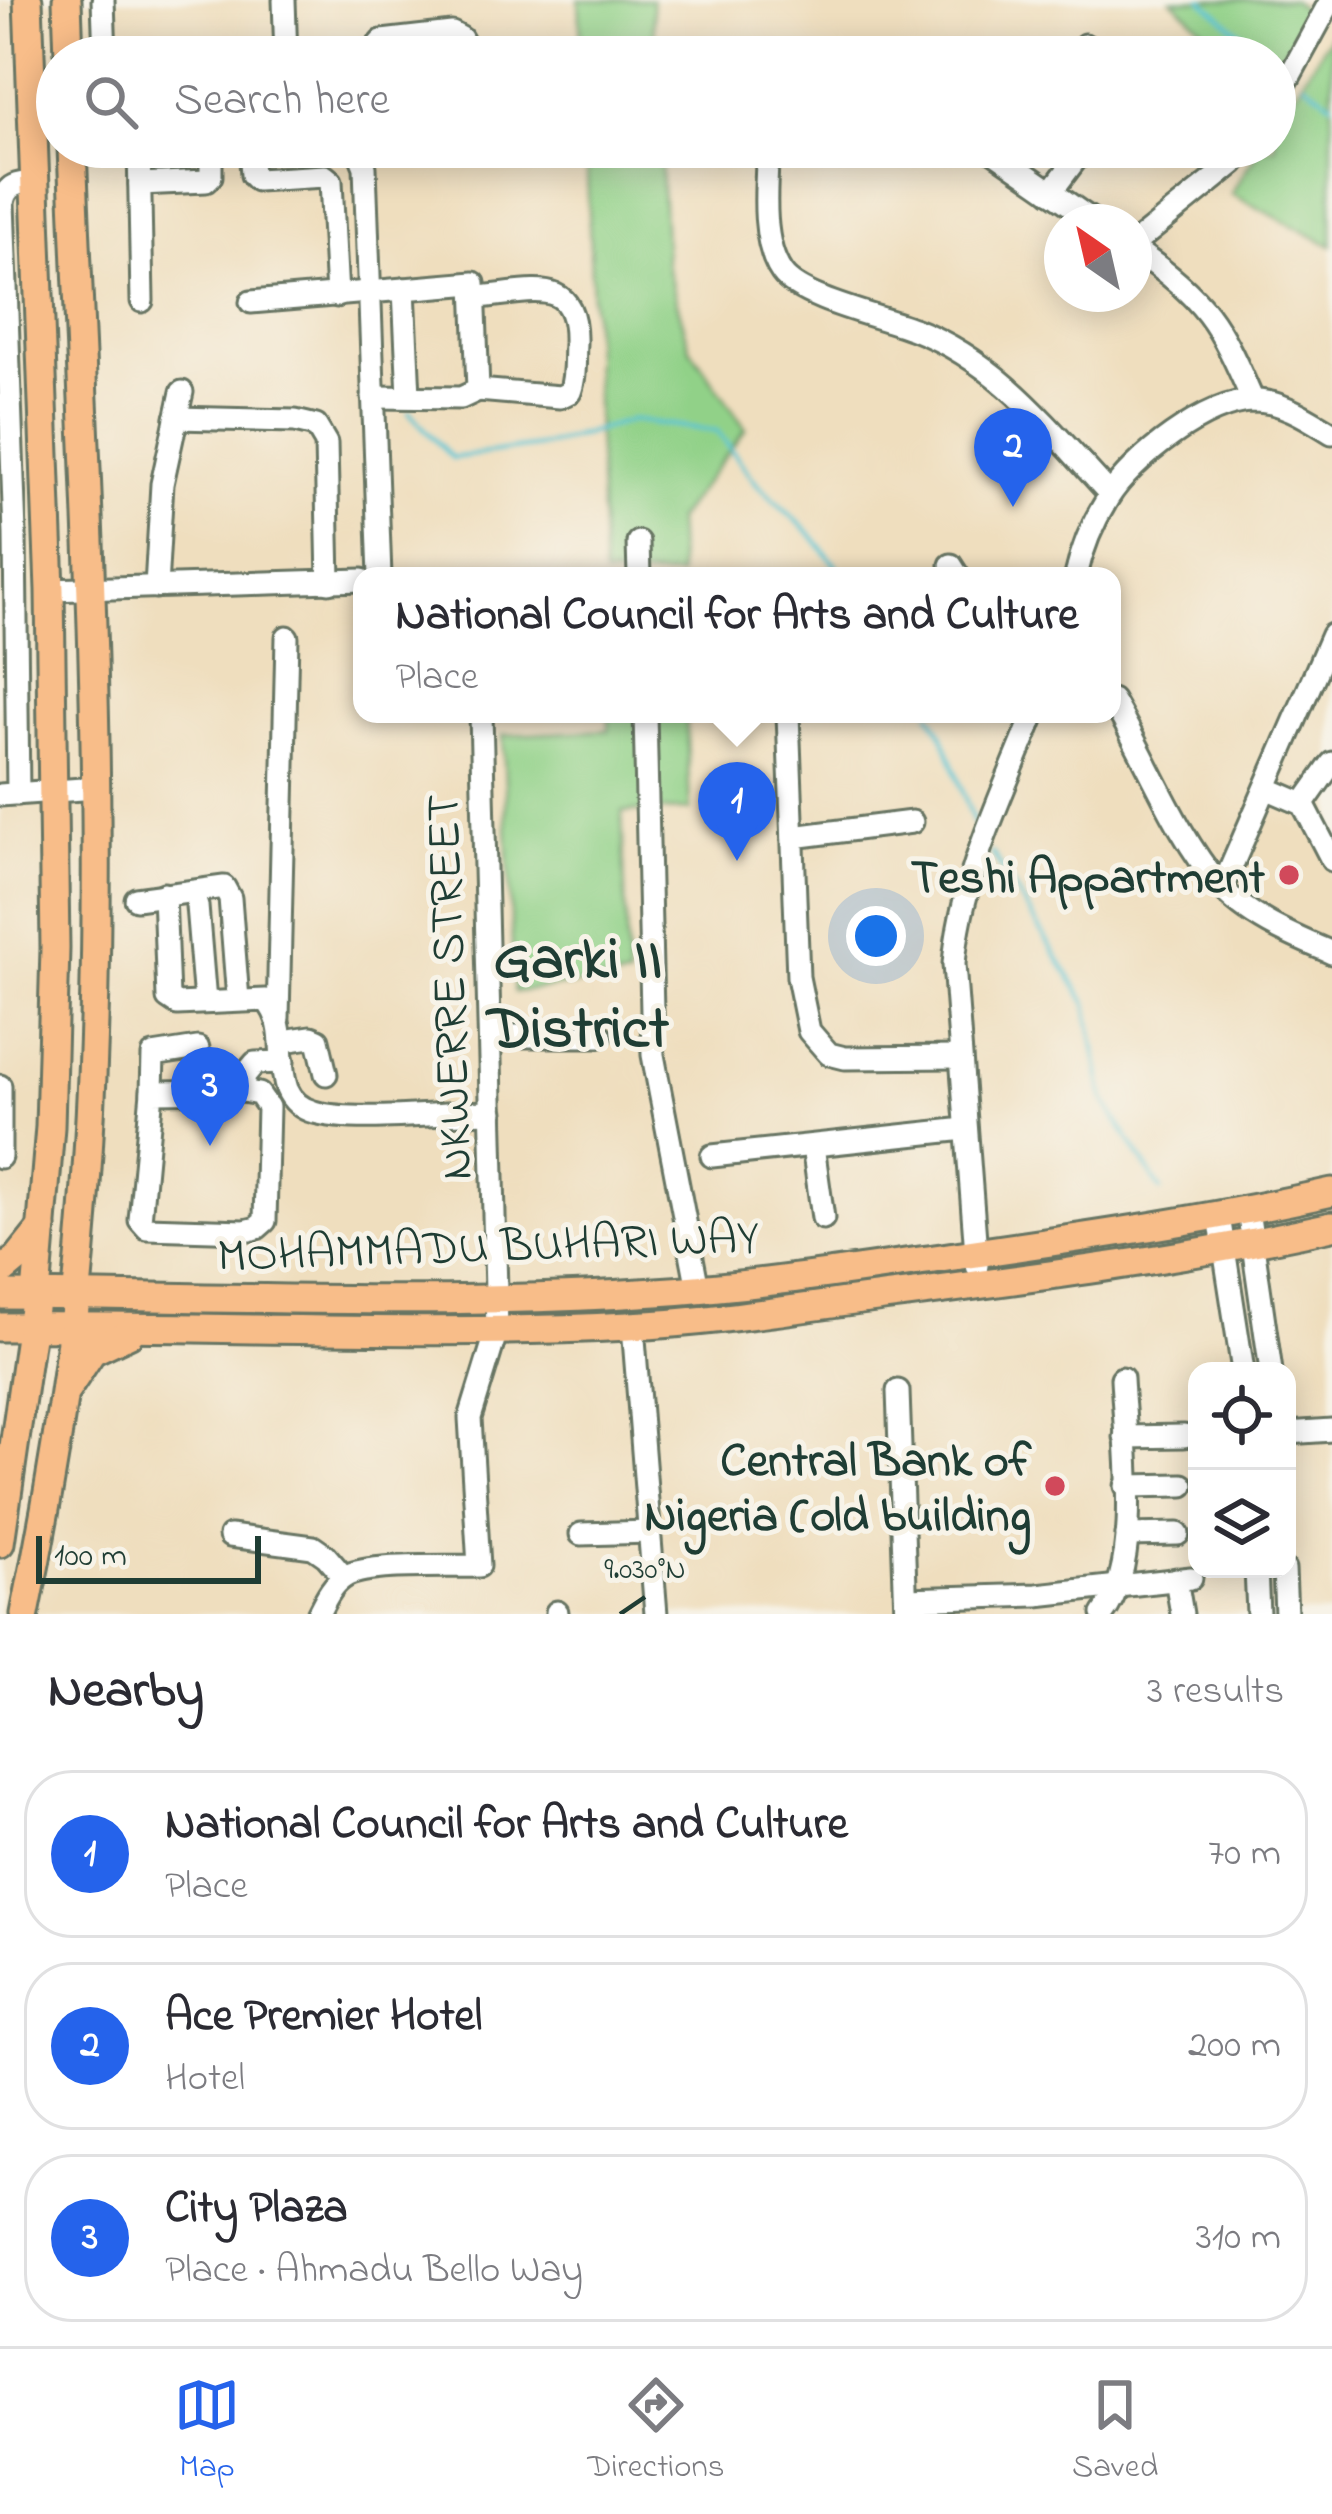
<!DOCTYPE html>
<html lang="en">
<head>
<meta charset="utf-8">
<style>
  :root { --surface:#fff; --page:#f2f2f3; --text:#2b2b33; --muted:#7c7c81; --line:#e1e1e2; --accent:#2563eb }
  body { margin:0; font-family:"Indie Flower",sans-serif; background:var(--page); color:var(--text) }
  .controls { position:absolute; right:36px; bottom:36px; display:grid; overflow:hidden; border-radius:24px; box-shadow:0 6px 30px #0003 }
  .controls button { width:108px; height:108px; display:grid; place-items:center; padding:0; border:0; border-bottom:3px solid var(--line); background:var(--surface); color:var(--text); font:60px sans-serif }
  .compass { position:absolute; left:1044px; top:204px; width:108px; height:108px; border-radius:50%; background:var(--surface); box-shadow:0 6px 30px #0003; rotate:326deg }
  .scale { position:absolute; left:36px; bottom:30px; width:225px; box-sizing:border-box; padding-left:12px; border:6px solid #1f3d34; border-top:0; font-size:33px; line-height:42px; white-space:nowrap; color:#1f3d34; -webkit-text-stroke:9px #f7f3e8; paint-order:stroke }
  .you { position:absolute; left:876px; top:936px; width:42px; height:42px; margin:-30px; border:9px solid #fff; border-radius:50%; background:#1a73e8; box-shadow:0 0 0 18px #1a73e833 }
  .badge { display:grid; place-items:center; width:78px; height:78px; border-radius:50%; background:var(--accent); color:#fff; font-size:39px; font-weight:700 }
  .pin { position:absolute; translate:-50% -99px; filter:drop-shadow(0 3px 6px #0008) }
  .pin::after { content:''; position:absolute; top:63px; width:42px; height:36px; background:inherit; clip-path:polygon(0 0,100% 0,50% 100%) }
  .popup { position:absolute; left:353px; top:567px; width:768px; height:156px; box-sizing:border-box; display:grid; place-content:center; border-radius:24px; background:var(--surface); filter:drop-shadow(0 3px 9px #0005); font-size:39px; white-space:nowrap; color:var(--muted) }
  .popup b { font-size:45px; color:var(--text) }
  .popup::after { content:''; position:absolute; left:50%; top:100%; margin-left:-24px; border:24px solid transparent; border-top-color:var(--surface) }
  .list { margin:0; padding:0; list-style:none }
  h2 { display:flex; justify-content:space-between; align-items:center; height:156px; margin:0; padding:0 48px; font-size:51px }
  h2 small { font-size:39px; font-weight:400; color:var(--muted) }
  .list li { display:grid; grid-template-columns:78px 1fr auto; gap:36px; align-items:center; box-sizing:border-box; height:168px; margin:0 24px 24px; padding:0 24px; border:3px solid var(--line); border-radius:48px }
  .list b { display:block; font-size:45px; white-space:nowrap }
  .list p { margin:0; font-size:39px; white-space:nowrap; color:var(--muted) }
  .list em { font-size:39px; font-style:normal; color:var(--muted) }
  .icon { flex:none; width:66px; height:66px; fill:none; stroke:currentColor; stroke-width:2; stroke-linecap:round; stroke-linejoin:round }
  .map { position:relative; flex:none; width:1332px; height:1614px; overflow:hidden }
  .search { position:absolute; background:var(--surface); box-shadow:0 6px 30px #0003; left:36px; right:36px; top:36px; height:132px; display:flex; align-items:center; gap:30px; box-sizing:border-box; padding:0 42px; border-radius:66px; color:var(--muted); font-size:45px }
  .sheet { height:732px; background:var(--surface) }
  nav { display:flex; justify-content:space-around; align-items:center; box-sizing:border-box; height:168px; border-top:3px solid var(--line); background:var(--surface); font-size:33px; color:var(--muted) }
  nav a { display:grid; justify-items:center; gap:6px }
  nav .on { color:var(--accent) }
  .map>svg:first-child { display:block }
  .green { fill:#91d188; stroke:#58875e; stroke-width:3 }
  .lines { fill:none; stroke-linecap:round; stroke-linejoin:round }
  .stream { stroke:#58c4d2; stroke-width:4.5 }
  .minor-casing { stroke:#687564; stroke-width:27 }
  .major-casing { stroke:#687564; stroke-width:33 }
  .minor { stroke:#fff; stroke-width:21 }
  .major { stroke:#f8bd89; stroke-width:27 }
  .ticks { fill:none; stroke:#1f3d34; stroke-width:4.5 }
  .poi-dot { fill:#d1495b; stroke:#f7f3e8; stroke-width:4.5 }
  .labels { text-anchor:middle; stroke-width:10; stroke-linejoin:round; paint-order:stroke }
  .poi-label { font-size:48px; font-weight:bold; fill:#1f3d34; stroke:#f7f3e8; text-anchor:end }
  .street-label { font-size:48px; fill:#1f3d34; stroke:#f7f3e8 }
  .district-label { font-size:60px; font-weight:bold; fill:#1f3d34; stroke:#f7f3e8 }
  .ticks-label { font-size:30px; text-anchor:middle; fill:#1f3d34; stroke:#f7f3e8; stroke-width:10; stroke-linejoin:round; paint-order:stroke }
</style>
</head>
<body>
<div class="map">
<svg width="1332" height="1614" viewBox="0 0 1332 1614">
  <rect width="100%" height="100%" fill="#f7f3e8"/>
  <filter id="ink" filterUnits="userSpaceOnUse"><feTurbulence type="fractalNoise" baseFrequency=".00833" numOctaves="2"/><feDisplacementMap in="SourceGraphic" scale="24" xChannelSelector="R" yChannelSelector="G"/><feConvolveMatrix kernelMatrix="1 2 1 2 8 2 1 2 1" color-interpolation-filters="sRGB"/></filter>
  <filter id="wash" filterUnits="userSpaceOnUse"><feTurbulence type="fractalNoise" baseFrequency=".004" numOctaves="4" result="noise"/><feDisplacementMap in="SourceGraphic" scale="48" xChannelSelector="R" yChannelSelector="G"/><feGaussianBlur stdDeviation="2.7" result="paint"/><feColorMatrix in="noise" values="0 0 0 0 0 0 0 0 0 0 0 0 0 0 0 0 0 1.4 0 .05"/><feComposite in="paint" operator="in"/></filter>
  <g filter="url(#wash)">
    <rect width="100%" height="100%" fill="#efdebe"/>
    <g class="green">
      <path d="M579 0H652L655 57H582Z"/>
      <path d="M1172 0H1293L1309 15 1275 66V57H1235Z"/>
      <path d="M1332 33V246L1231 194 1260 147H1275V124Z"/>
      <path d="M586 147H660L666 264 690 348 746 429 676 520 679 576H603Z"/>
      <path d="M609 714H686L690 810 622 812 628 978 514 992 503 735 609 730Z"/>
    </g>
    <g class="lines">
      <g class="stream">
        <path d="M1202 0 1269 57"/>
        <path d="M1275 62 1276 63"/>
        <path d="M1304 83 1332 103"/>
        <path d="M409 412 452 458 546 445 632 420 717 431 757 484 810 533 844 576"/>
        <path d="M930 714 943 736 976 829"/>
        <path d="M992 853 1087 1004 1104 1100 1161 1190"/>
      </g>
    </g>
  </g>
  <g filter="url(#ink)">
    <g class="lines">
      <defs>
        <g id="minor">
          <path d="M103 0 105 57"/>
          <path d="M284 0 286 57"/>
          <path d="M1085 45 1100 57"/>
          <path d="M368 57 382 41 452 33 461 38 471 57"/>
          <path d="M1275 103 1331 0"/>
          <path d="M139 147 142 301"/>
          <path d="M250 147 252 175 257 180 325 176 331 181 337 296"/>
          <path d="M357 147 365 167 380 576"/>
          <path d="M768 147C766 184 760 242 782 273 801 300 884 317 916 330 999 362 1051 431 1110 494"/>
          <path d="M987 147 1095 222"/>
          <path d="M140 184 206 181 211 176V147"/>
          <path d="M1051 192 1085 147"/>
          <path d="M1134 244 1234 163 1247 147"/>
          <path d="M1134 249C1207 301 1218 320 1253 401"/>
          <path d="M404 289 409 396"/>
          <path d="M477 297C529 294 577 272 575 343 574 359 576 377 570 392L560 397 478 390"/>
          <path d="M251 302 474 283 478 390 461 398 373 397"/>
          <path d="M176 418 295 421 316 426 326 443 329 582"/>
          <path d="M638 542 639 576"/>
          <path d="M951 565 958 576"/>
          <path d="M1076 576C1082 548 1093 522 1108 498 1131 460 1208 400 1254 401 1283 401 1309 419 1332 433"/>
          <path d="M156 587 162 484 182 392"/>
          <path d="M50 590 362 580"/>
          <path d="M1112 700C1148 760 1174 832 1220 886 1248 918 1295 937 1332 953"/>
          <path d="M645 714 653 1055 698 1289"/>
          <path d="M788 714 798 977 809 1031 829 1054 845 1058 959 1057"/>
          <path d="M1266 788 1303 804 1332 860"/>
          <path d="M18 794 15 534 3 203C6 184 18 183 35 182"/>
          <path d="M0 795 96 788"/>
          <path d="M1303 804 1332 763"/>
          <path d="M793 837 912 822"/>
          <path d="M1222 888 1332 635"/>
          <path d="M164 894 168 998 177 1004 266 1000C289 1026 276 1058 287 1089 292 1101 302 1109 314 1112 356 1124 445 1112 492 1112"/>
          <path d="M136 899 224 887 230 898 238 1000"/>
          <path d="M197 906 205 1002"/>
          <path d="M278 1018 287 637"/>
          <path d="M490 1036H601"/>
          <path d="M283 1041 311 1037 318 1040 326 1074"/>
          <path d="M0 1086V1157"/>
          <path d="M242 1091 259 1094 268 1107 265 1221 257 1228 245 1231 147 1228 140 1220 152 1092 242 1091 245 1075 255 1063 283 1062"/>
          <path d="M152 1092 153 1055 198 1048"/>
          <path d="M813 1146 823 1218"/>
          <path d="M712 1156 965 1129"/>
          <path d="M1248 1210 1271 1371"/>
          <path d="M1219 1216 1243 1371"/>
          <path d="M977 1266 954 964C961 876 1002 796 1034 714"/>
          <path d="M633 1326 656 1614"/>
          <path d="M898 1391 906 1614"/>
          <path d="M1287 1433 1332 1430"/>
          <path d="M1125 1437 1184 1436"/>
          <path d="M1126 1486 1183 1485"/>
          <path d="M581 1534 650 1532"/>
          <path d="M1127 1535 1178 1534"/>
          <path d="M230 1536 313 1547 326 1556 344 1577"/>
          <path d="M1256 1569 1258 1614"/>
          <path d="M1284 1569 1286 1614"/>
          <path d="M1176 1579 1182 1614"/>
          <path d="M906 1599 1037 1595 1191 1578"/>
          <path d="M557 1612V1614"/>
          <path d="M318 1614C325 1600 332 1584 346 1576 369 1563 449 1567 479 1566L470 1418 497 1330 481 714"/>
          <path d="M1103 1614C1143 1563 1125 1443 1122 1378"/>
        </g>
        <g id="major">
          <path d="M67 0 69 57"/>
          <path d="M0 1273 18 1258 42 1228"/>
          <path d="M0 1295C219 1296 438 1307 656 1292 756 1286 856 1270 955 1256 1081 1238 1207 1220 1332 1192"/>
          <path d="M0 1327C210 1325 419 1337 629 1326 717 1322 804 1307 891 1296 1039 1277 1187 1258 1332 1226"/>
          <path d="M67 1389 92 1351 130 1333"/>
          <path d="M0 1543 36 1295 50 1127 55 948 50 590 28 0"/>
          <path d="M25 1614C46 1511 64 1405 76 1300 116 917 87 530 72 147"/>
        </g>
      </defs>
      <use href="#minor" class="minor-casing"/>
      <use href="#major" class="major-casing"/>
      <use href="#minor" class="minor"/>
      <use href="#major" class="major"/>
    </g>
  </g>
  <path class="ticks" d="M620 1614 645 1597"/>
  <g class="poi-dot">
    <circle cx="1289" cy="875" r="12"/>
    <circle cx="1055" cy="1486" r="12"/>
  </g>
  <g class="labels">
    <g class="poi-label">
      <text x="1265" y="892">Teshi Appartment</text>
      <text x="1031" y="1475">Central Bank of<tspan x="1031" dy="55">Nigeria (old building</tspan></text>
    </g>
    <g class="street-label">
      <text transform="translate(447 987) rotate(-92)" y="17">NKWERRE STREET</text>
      <text transform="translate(488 1244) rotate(-2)" y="17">MOHAMMADU BUHARI WAY</text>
    </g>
    <g class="district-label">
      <text x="578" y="977">Garki II<tspan x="578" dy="69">District</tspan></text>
    </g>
  </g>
  <g class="ticks-label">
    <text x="645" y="1578">9.030°N</text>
  </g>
</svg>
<div class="controls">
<button><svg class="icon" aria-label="locate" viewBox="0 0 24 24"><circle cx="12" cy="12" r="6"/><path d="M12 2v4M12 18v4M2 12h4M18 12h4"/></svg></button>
<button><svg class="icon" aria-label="layers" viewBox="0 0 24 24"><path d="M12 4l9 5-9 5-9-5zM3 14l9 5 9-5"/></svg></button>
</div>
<svg class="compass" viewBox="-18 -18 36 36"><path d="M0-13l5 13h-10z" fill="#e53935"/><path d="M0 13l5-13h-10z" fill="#7c7c81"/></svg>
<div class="scale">100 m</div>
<div class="you"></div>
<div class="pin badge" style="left:737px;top:861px">1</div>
<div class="popup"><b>National Council for Arts and Culture</b>Place</div>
<div class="pin badge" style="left:1013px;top:507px">2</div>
<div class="pin badge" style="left:210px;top:1146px">3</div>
<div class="search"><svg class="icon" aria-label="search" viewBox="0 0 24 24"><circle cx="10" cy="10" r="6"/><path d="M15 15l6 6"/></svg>Search here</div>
</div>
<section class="sheet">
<h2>Nearby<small>3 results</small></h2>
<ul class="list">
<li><span class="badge">1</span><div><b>National Council for Arts and Culture</b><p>Place</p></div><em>70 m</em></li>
<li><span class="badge">2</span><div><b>Ace Premier Hotel</b><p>Hotel</p></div><em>200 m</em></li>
<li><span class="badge">3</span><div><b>City Plaza</b><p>Place · Ahmadu Bello Way</p></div><em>310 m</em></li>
</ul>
</section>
<nav>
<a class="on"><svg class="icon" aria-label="map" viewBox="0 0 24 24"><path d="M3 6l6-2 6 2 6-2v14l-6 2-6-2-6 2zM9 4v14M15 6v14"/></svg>Map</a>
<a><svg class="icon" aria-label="directions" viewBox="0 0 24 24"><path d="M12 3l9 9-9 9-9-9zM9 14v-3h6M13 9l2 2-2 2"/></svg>Directions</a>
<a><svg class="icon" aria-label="saved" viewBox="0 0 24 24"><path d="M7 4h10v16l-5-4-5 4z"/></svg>Saved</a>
</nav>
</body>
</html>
